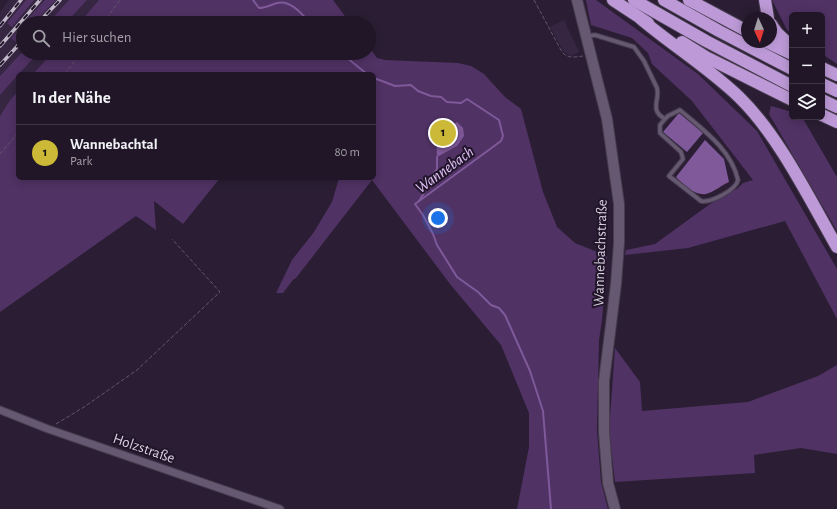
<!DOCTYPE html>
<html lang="de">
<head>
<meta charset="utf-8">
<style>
  :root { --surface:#201627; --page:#2d2333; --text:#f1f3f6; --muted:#a29fa7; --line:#3d3544; --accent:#cdb938 }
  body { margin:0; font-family:"Alegreya Sans",sans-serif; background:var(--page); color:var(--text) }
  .controls { position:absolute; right:12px; top:12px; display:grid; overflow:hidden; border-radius:6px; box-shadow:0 2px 10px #0003 }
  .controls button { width:36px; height:36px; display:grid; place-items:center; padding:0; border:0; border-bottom:1px solid var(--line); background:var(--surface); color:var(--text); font:20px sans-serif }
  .compass { position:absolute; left:741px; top:12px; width:36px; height:36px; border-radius:50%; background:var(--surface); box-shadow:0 2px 10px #0003; rotate:176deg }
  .you { position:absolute; left:438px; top:218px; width:14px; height:14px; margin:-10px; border:3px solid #fff; border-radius:50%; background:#1a73e8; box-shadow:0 0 0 6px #1a73e833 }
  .badge { display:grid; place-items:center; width:26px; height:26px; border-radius:50%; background:var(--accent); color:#111; font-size:13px; font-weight:700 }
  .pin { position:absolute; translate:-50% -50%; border:2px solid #fff; box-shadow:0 1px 4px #0006 }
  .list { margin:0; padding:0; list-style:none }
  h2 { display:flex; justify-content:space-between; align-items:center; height:52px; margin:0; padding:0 16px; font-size:17px }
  h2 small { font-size:13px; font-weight:400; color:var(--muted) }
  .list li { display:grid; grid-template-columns:26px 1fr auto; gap:12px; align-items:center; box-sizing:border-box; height:56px; padding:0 16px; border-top:1px solid var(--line) }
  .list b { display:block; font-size:15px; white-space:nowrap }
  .list p { margin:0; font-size:13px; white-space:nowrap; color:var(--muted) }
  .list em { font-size:13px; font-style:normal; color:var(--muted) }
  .icon { flex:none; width:22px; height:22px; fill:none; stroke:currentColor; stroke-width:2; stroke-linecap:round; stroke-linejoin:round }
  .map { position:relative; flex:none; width:837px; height:509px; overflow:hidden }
  .search { position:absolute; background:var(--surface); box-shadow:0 2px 10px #0003; left:16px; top:16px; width:360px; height:44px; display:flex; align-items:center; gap:10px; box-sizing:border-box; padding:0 14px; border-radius:22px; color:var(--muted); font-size:15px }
  .panel { position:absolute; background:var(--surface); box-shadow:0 2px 10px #0003; left:16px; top:72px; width:360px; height:108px; border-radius:6px }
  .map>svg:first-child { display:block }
  .built { fill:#362642 }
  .green { fill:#503264 }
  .water { fill:#7f5999 }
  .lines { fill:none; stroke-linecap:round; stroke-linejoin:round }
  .stream { stroke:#7f5999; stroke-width:2 }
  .service-casing { stroke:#463c4e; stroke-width:5.5 }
  .minor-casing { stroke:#463c4e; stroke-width:9 }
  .secondary-casing { stroke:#463c4e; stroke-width:12 }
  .motorway-casing { stroke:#463c4e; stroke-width:14 }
  .path { stroke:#62576b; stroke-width:1; stroke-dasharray:4 2; stroke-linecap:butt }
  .service { stroke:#665871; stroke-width:3.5 }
  .minor { stroke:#665871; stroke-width:7 }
  .secondary { stroke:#665871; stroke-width:10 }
  .motorway { stroke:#bd9ad7; stroke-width:12 }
  .rail-casing { stroke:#c1b9c9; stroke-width:3.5 }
  .rail { stroke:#21152a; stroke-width:2; stroke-dasharray:6; stroke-linecap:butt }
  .labels { text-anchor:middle; stroke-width:4; stroke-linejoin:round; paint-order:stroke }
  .street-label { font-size:15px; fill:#d9d1e0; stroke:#21152a }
  .water-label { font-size:16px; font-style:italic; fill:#e1c1f8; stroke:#21152a }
</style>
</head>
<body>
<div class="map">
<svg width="837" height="509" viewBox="0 0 837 509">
  <rect width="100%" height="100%" fill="#2b1e34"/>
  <g class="built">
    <path d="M9 0H69L48 23H23V51L0 76V12Z"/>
    <path d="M87 0H99L79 23H66Z"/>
    <path d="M564 20 579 52 571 56 564 52 550 27Z"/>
    <path d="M38 53H52L33 74H19Z"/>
    <path d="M18 75V91L10 100 0 116V95Z"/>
  </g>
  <g class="green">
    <path d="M26 0H34L12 27 7 23Z"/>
    <path d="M45 0H56L34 23H24Z"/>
    <path d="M69 0H87L66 23H48Z"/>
    <path d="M99 0H333L350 23H79Z"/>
    <path d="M586 0H596L698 74 757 131 837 269V319L785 221 688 248 625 255 626 250 655 244 710 204 738 188 743 183 753 180 692 101 652 64 648 53 632 38 591 25Z"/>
    <path d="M772 0H837V64L822 54V15H792V34L787 30Z"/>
    <path d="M23 24V35L16 42 11 38Z"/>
    <path d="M369 47 377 58 385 60 458 63 471 66 484 74 505 97 521 109 543 192 557 227 575 243 607 256 602 320 599 340 597 431 601 482 608 509H517L529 447V413L501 345 450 284 372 180 296 278 293 280 283 293H276L292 260 314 232 332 202 339 178H374V74H33L52 53H369Z"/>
    <path d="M23 51V53H38L0 95V76Z"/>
    <path d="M18 91V178H220L183 224 154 201 156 230 136 216 0 312V116L10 100Z"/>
    <path d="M771 106 792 112V117H802L837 177V231L769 114Z"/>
    <path d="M615 348 640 382 642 411 748 402 818 376 837 365V454L801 448 754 455 755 473 615 482 609 431Z"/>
  </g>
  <g class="water">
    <path d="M679 113 703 133 687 152 663 132Z"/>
    <path d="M457 122 463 128 464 136 457 146 437 157C436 135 438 134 457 122Z"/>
    <path d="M705 140 724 159 729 182C722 185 714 192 706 194 695 196 683 185 676 177Z"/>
  </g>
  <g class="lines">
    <g class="stream">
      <path d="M253 0 259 8C266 8 270 5 277 3 291 0 302 14 310 23"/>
      <path d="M341 53 367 74"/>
      <path d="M374 78 395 86 411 85 418 91 431 96 441 97 447 102 461 103 467 99 499 120 503 136 501 141 415 204 423 215 433 234 437 245 457 277 478 292 491 305 499 308 505 315 530 371 543 411 551 509"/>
      <path d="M419 201 424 193 429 179 437 169V157"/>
    </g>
    <defs>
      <path id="service" d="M587 36 595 35 634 47 644 61 657 88C660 101 649 110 665 119L660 125V133L681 152 683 159 669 176 701 201C711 203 736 190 738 180 731 149 703 130 680 110L668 116 665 119"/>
      <path id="minor" d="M0 410 48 429 280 509"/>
      <path id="secondary" d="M577 0 607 119 619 204V243L616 284 604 381V432L608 483 615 509"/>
      <g id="motorway">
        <path d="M613 0 648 23"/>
        <path d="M634 0 706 41 792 86"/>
        <path d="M664 0 719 31 792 69"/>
        <path d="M689 0 747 31"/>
        <path d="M765 0 768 18"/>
        <path d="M641 19C673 46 709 68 739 97 779 136 809 198 837 247"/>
        <path d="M771 24 777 33 792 47"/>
        <path d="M682 42 706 57 792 100"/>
        <path d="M767 42 792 54"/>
        <path d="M822 68 837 75"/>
        <path d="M822 84 837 91"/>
        <path d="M822 100 837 107"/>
        <path d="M822 115 837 122"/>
      </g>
    </defs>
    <use href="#service" class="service-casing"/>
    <use href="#minor" class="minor-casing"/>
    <use href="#secondary" class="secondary-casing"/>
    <use href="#motorway" class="motorway-casing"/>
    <g class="path">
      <path d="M534 0 562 52C568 59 575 57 583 56"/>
      <path d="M103 23 120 0"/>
      <path d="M65 74 81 53"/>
      <path d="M0 154 18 133"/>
      <path d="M56 424 84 407 137 370 220 292 172 239"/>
    </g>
    <use href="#service" class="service"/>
    <use href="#minor" class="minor"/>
    <use href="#secondary" class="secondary"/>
    <use href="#motorway" class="motorway"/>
    <defs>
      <g id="rail">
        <path d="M38 23 60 0"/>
        <path d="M0 26 21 0"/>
        <path d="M0 46 40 0"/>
        <path d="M0 65 23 40"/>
      </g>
    </defs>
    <use href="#rail" class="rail-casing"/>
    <use href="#rail" class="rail"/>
  </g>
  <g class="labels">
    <g class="street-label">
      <text transform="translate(600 253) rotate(-88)" y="5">Wannebachstraße</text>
      <text transform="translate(144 448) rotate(19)" y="5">Holzstraße</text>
    </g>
    <g class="water-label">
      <text transform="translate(444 169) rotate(-36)" y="6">Wannebach</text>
    </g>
  </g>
</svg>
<div class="controls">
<button>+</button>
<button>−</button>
<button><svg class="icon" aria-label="layers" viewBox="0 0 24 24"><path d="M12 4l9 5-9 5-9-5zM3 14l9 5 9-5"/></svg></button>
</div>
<svg class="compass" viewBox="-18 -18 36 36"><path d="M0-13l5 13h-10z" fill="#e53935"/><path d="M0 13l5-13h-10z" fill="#a29fa7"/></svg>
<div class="you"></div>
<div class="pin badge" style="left:443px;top:133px">1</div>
<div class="search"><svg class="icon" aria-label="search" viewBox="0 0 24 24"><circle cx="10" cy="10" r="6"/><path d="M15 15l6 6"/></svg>Hier suchen</div>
<section class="panel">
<h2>In der Nähe<small></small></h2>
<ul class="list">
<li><span class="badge">1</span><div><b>Wannebachtal</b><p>Park</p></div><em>80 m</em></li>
</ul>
</section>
</div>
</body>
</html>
